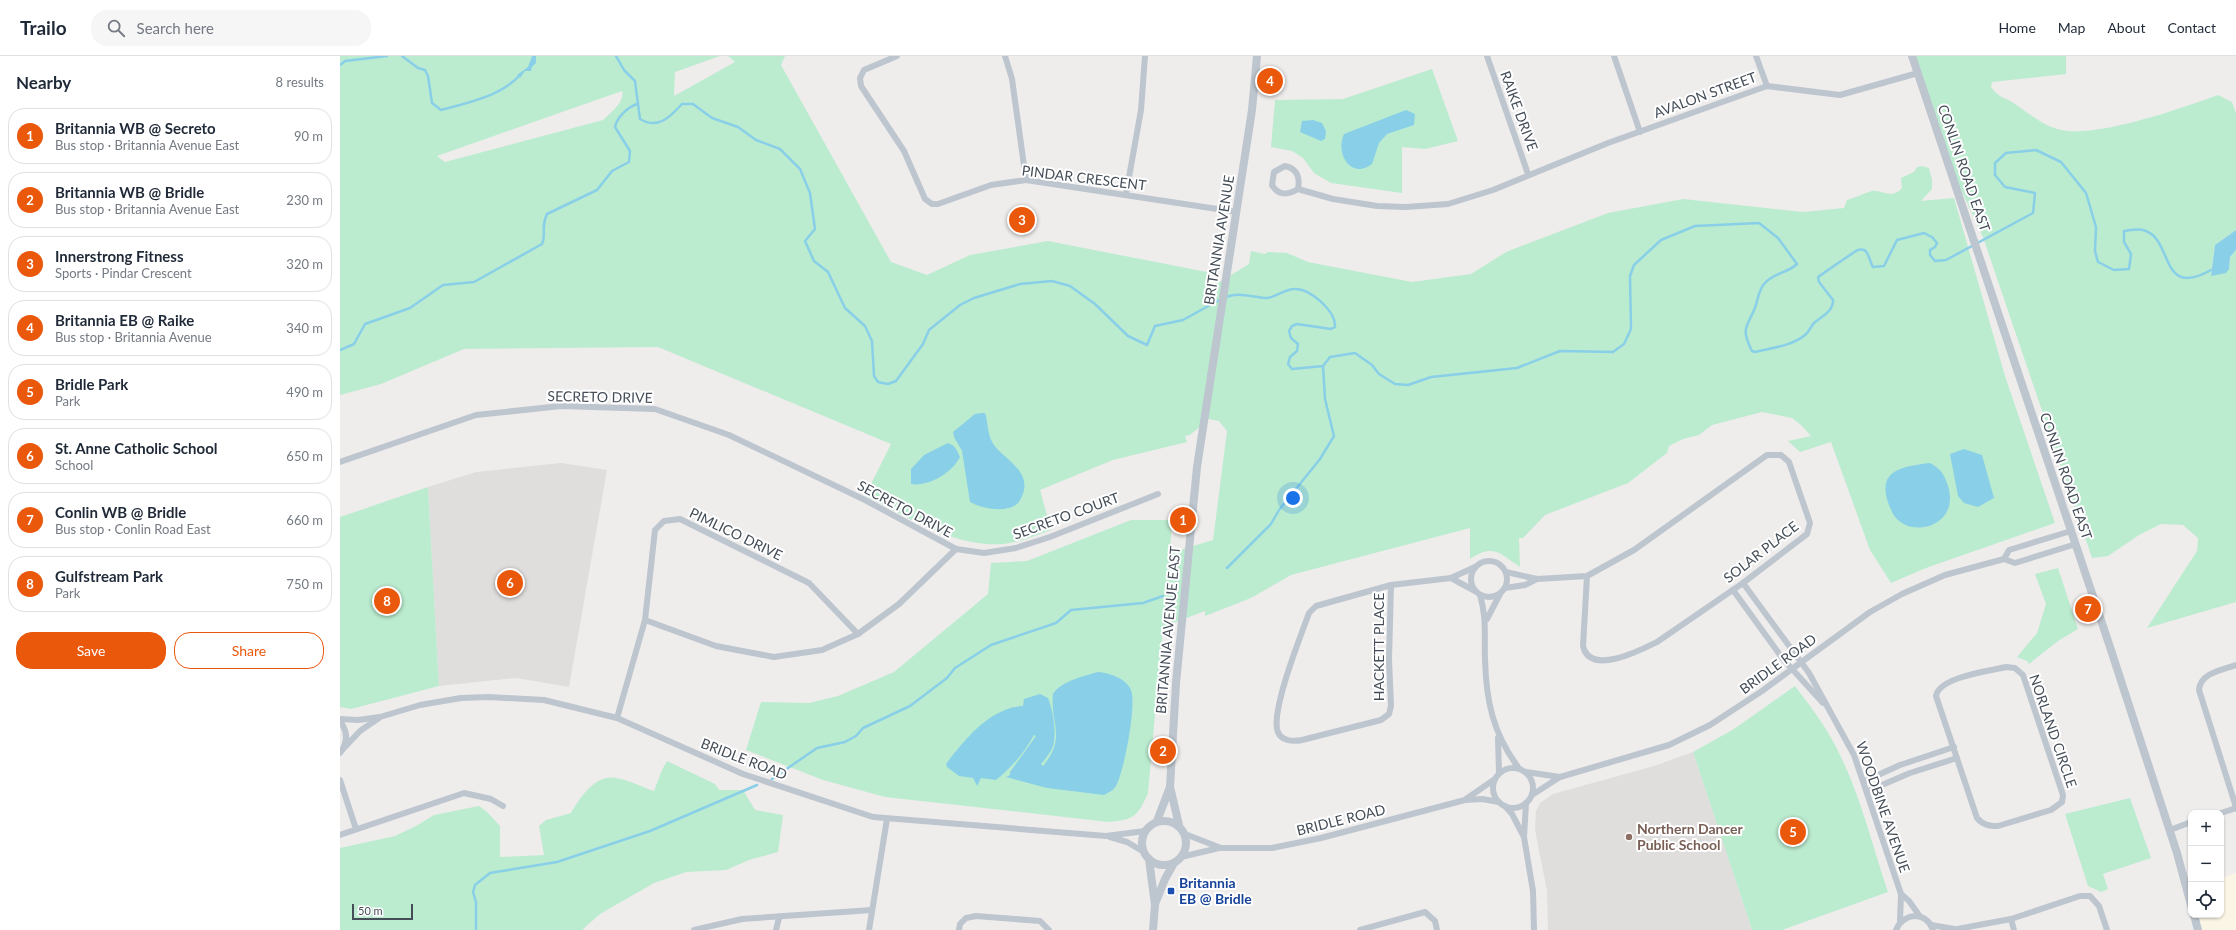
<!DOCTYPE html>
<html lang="en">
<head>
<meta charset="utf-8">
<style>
  :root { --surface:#fff; --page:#f6f6f7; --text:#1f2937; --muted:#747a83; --line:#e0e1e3; --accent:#ea580c }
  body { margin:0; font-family:Lato,sans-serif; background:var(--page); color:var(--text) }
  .controls { position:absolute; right:12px; bottom:12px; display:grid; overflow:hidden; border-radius:8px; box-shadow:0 1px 3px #0004 }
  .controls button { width:36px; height:36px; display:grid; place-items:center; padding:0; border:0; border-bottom:1px solid var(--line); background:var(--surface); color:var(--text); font:20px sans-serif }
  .scale { position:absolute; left:12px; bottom:10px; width:61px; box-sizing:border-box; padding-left:4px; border:2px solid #454e58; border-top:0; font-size:11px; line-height:14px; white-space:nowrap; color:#454e58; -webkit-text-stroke:3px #fff; paint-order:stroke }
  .you { position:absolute; left:953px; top:442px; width:14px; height:14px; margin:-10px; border:3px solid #fff; border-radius:50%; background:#1a73e8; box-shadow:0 0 0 6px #1a73e833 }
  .badge { display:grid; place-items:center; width:26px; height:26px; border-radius:50%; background:var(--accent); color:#fff; font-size:13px; font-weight:700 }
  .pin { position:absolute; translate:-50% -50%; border:2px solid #fff; box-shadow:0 1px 4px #0006 }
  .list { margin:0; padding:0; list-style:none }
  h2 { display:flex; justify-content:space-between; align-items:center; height:52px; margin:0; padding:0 16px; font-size:17px }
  h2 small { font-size:13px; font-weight:400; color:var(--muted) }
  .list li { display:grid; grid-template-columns:26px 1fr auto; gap:12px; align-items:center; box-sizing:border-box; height:56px; margin:0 8px 8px; padding:0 8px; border:1px solid var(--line); border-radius:16px }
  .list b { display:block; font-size:15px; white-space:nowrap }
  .list p { margin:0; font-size:13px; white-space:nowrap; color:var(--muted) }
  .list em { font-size:13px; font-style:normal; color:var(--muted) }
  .actions { display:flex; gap:8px; padding:12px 16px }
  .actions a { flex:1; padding:9px 0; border:1px solid var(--accent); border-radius:16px; text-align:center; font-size:14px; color:var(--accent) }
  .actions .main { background:var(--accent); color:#fff }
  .icon { flex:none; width:22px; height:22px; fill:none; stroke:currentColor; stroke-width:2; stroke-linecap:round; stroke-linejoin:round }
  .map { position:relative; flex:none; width:1896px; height:874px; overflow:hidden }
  header { display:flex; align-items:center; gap:24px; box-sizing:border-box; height:56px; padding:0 20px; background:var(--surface); border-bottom:1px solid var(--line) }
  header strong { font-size:19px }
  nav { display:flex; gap:22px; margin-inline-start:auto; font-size:14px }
  .search { width:280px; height:36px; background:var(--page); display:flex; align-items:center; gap:10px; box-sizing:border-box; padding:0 14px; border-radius:16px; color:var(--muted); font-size:15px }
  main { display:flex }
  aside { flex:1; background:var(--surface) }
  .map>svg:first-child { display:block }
  .commercial { fill:#faf5e4 }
  .education { fill:#e0dddd }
  .green { fill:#bbecd0; fill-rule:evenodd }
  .water { fill:#89cfe7 }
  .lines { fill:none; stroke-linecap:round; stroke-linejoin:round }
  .stream { stroke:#89cfe7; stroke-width:2.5 }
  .minor { stroke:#bdc5ce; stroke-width:6 }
  .tertiary { stroke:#bdc5ce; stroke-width:8 }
  .education-dot { fill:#8d6e63; stroke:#fff; stroke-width:1.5 }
  .transit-dot { fill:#1a4fb4; stroke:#fff; stroke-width:1.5 }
  .labels { text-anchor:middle; stroke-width:4; stroke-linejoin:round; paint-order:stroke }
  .street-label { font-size:14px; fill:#454e58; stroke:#fff }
  .education-label { font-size:14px; font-weight:bold; fill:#785e54; stroke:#fff; text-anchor:start }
  .transit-label { font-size:14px; font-weight:bold; fill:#164399; stroke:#fff; text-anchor:start }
</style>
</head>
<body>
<header>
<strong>Trailo</strong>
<div class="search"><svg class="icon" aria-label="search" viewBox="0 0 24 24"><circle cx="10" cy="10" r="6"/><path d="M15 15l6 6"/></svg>Search here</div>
<nav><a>Home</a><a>Map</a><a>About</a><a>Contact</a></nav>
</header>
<main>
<aside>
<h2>Nearby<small>8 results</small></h2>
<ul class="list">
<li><span class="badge">1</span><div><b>Britannia WB @ Secreto</b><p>Bus stop · Britannia Avenue East</p></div><em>90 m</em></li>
<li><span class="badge">2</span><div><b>Britannia WB @ Bridle</b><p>Bus stop · Britannia Avenue East</p></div><em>230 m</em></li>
<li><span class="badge">3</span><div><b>Innerstrong Fitness</b><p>Sports · Pindar Crescent</p></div><em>320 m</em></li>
<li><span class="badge">4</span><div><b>Britannia EB @ Raike</b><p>Bus stop · Britannia Avenue</p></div><em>340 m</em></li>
<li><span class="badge">5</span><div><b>Bridle Park</b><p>Park</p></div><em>490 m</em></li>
<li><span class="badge">6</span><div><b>St. Anne Catholic School</b><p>School</p></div><em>650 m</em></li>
<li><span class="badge">7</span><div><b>Conlin WB @ Bridle</b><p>Bus stop · Conlin Road East</p></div><em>660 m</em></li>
<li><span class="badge">8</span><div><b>Gulfstream Park</b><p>Park</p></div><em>750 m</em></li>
</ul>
<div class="actions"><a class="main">Save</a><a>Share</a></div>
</aside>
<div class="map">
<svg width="1896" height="874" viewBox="0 0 1896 874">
  <rect width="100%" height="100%" fill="#efecec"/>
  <path class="commercial" d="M1896 817V874H1861L1859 859H1881V822Z"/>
  <g class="education">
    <path d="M221 407 267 414 229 631 176 622 99 630 88 431 136 416Z"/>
    <path d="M1353 696 1412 874H1208L1207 835 1195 774 1196 755 1200 747 1213 738 1314 710Z"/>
  </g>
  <g class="green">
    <path d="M0 0H380L335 16 334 40 395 6 388 0H445L441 9 551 206 587 219 630 199 708 185 872 217 870 227H878L909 208 911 195 925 198 928 196 947 197 968 206 1072 226 1131 218 1166 196 1268 157 1343 143 1463 156 1504 152 1507 144C1515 142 1524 137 1532 135 1540 133 1552 144 1562 132L1561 122 1574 116 1577 111 1582 110 1589 112 1592 124V133L1581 145 1614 142 1665 320 1715 467 1586 512 1551 527 1530 494 1491 386 1460 396 1448 385 1471 380 1461 369 1452 362 1422 356 1372 369 1359 379 1343 383 1329 390 1327 397 1288 427 1205 459 1183 482H1179L1180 511C1160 498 1154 487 1130 503V472L951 519 911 542 865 560V555L823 571 808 737C798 760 794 764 769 766L545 741 483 724 406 694 421 646 469 647 498 640 554 616 648 538 651 507 687 505 791 464H832L830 497 873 484 887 375 879 365 869 363 850 379 845 380 847 386 773 404 700 434 711 474C696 479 681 486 664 488 615 492 568 461 525 440L551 388 318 291 124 293 41 328 0 339ZM282 35C285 46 270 57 263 64L105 106 97 100Z"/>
    <path d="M1572 0H1726V18L1652 26 1651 31C1660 43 1665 41 1675 48 1688 57 1703 69 1717 73 1753 84 1842 52 1878 39L1892 46 1896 57V174L1875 189 1871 219 1889 213 1890 201 1896 194V546L1807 572 1857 495 1858 482 1843 469 1821 468 1799 479 1768 500 1752 502 1643 181 1617 125Z"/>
    <path d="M1092 13 1118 85 1085 93 1062 91V137L991 127 974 117 963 102 952 95 931 91 935 44 1003 43Z"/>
    <path d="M88 431 99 630 11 653 0 651V461Z"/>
    <path d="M1718 512 1738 573 1718 585 1689 608 1687 605 1677 601 1697 577 1706 548 1695 518Z"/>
    <path d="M1455 630C1470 650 1486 670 1497 693 1520 737 1532 789 1548 836L1442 874H1412L1353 696 1394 673Z"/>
    <path d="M327 705 375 728 379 734H403L415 754 443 759 438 796 409 804 386 814 346 816 314 827 260 858 242 874H0V792L55 780 76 770 94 759 139 750 147 756 160 770V801L204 799 199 770 206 764 231 757C240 742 255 718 276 722 289 724 302 731 314 735L322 714Z"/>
    <path d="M1790 742 1811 802 1763 818 1768 833 1761 836 1748 830 1725 758Z"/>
  </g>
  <g class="water">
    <path d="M192 0H196V7L192 11 191 15H185L180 22 177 19 188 11Z"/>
    <path d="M1066 54 1075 58 1074 69 1047 78 1039 87 1032 108C1011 124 995 98 1004 78Z"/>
    <path d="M973 64 982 67 986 75 985 83 981 85 960 76 962 65Z"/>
    <path d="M1896 174V194L1890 201 1889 213 1886 217 1871 220 1875 189Z"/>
    <path d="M641 357H645L646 360C648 370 648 381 654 389 665 404 693 416 682 440 680 446 676 450 669 452 657 455 641 452 630 446L622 395 614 381 613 376 635 358Z"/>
    <path d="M608 387C615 389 617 394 620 401 612 417 588 431 571 428V413L584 399Z"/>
    <path d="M1624 393 1642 399 1654 442 1638 451 1624 447 1618 440 1610 398Z"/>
    <path d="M1590 407C1601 413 1604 418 1608 430 1621 472 1566 485 1552 456 1534 417 1555 411 1590 407Z"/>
    <path d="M758 616C769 617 786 622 791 634 797 647 784 716 776 730 773 735 769 736 764 739L707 732 666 721 670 719V716L696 680 694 679C685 696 671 712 656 724L641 722 637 730 633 722 619 720 607 711 606 708C626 682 650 652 683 650L684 643 700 638 708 642C713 654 716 674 714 686 713 694 706 702 701 708L703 710C727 680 710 669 713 638 721 625 744 620 758 616Z"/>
  </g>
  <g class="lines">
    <g class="stream">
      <path d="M62 0 78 12 85 14 88 20 92 47 101 54C128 47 161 40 180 19"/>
      <path d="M276 0 284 14 295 25 300 63C318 74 330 61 342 48H353L372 62 398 71 416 84 440 93 460 113 470 137 475 173 465 185 474 205 488 216 505 252 525 270 532 285 534 320 538 326 548 328 556 325 583 288 589 274 620 249 634 242 680 228 712 225 730 230 755 248 788 280 807 289 815 270 843 264 881 243"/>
      <path d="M0 9 5 5 47 0"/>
      <path d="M886 241C900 236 910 241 925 242 934 243 944 233 954 233 970 232 996 255 995 271L991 273 957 268 952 270 949 275 951 282 958 288 957 295 950 301 948 308 952 313 983 310 990 301 1015 297 1032 309 1039 318 1055 328 1068 329 1091 321 1177 312 1220 295 1273 296 1284 288 1291 273 1290 220 1294 209 1321 184 1355 170 1419 167 1438 182 1457 208C1448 217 1433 217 1424 228 1419 234 1418 242 1416 249 1409 270 1399 270 1412 295L1415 296C1431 292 1452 290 1465 279 1469 276 1471 270 1474 267 1482 260 1493 256 1493 244L1479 226 1478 221C1481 219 1515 195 1518 194 1520 193 1523 194 1524 194 1529 196 1530 207 1533 211L1544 210 1557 184 1584 177 1592 181 1597 187 1595 191 1590 194V199L1595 205 1606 204 1693 157 1695 137 1665 131 1655 119V107L1666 97 1696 94 1721 106 1746 137 1756 171 1755 195 1758 206 1774 214 1789 213 1791 198 1784 186V175C1792 174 1798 172 1806 175 1833 185 1820 243 1871 214"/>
      <path d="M0 294 14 288 25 268 70 252 103 229 134 226 202 188C207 177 200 173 207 158L257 134 272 115 289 106 290 95 275 71C277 61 288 51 297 48"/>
      <path d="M887 512 931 468 939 454 980 403 994 380 985 343 983 310"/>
      <path d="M432 723 477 692 505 686 516 680 523 672 570 650 607 622 615 612 651 589 716 567 731 554 803 547 823 540"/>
      <path d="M136 874V846L133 836 135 829 150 817 217 806 310 775 417 729"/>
    </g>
    <g class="minor">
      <path d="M557 0 524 14 520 22 521 30 564 95 585 143 592 148H598L651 129 686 124 897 156"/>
      <path d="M665 0 672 23 686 124"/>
      <path d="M1147 0 1188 118"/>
      <path d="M1274 0 1300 76"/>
      <path d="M1416 0 1427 30"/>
      <path d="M958 133C960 122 958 113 945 110L934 116 932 129C938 140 948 139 958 133L993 143 1037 150 1066 151 1108 148 1153 134 1268 87 1427 30 1500 39 1578 17"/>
      <path d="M786 138 801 54 805 0"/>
      <path d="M0 406 136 359 221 350 315 353 389 379 525 444 616 493 644 497 676 492 710 481 818 438"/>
      <path d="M1664 503 1669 494 1731 475"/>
      <circle cx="1149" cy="523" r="18"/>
      <path d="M1166 516 1197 523 1247 520 1243 590C1250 620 1299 595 1317 586L1403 527 1467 478 1470 467 1449 406 1441 399H1427L1294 494 1247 520"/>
      <path d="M1111 522 1135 535"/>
      <path d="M1403 527 1469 617 1514 699 1561 838 1560 865"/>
      <path d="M1051 529 1049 603 1051 650 1049 658 1041 664 962 684C953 686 939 685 937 673 933 649 960 582 969 557L976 550 1051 529 1111 522 1135 511"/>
      <path d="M1165 532 1185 529 1197 523"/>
      <path d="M1393 534 1443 603 1483 647"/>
      <path d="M1140 539C1147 563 1144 579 1145 603 1146 645 1153 677 1178 711"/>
      <path d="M1147 563 1160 538"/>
      <path d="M305 564 376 590 434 601 482 594 518 578 559 548 616 493"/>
      <path d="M1896 609C1882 614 1860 617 1859 634L1896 751"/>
      <path d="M1666 611 1675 612 1683 619 1723 739 1722 746 1711 754 1658 770C1649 770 1643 769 1637 762L1596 640C1599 621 1649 615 1666 611Z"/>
      <path d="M277 662 305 564 315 474 324 465 340 463 469 527 518 578"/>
      <path d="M0 663 18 664 40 661 80 649 121 642 149 641 204 644 277 662 403 718 533 761 766 780 805 775"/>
      <path d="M0 665C8 676 8 687 0 697"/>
      <path d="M1158 682 1159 717"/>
      <path d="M4 692 20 675 39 662"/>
      <circle cx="1173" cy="732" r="20"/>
      <path d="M1186 716 1220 721"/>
      <path d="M0 724 16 773"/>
      <path d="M1525 725 1560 709 1614 691"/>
      <path d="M1528 735 1570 717 1617 702"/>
      <path d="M1192 739 1220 721 1329 689 1370 669 1422 635 1530 556 1562 538 1605 519 1664 503 1675 507 1736 488"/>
      <path d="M1126 743 1155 723"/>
      <path d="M1186 747 1184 781 1193 835 1194 874"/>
      <path d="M1165 750 1172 758 1184 781"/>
      <path d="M1881 757 1896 752"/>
      <path d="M1830 774 1851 766"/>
      <path d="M845 778 881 792H932L981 782 1125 744 1142 743 1159 746"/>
      <path d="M0 779 124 737 151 743 163 750"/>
      <path d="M770 781 787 786 804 796"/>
      <path d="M841 801 879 792"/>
      <path d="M1561 838 1569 845 1579 859"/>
      <path d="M1671 863 1674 874"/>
      <path d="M1591 869 1614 873"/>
      <path d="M354 874 402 863 532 854"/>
      <path d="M436 874 439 862"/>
      <path d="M529 874 547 763"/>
      <path d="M619 874 620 868 626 862 636 860 700 865 709 874"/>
      <path d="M1020 874 1085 856 1095 865 1097 874"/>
      <path d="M1556 874C1563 856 1587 855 1593 874"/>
      <path d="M1612 874 1671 863 1740 840H1750L1759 850 1767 874"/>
    </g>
    <g class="tertiary">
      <path d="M1572 0 1771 594 1837 797 1851 849"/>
      <path d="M830 731 839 769"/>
      <circle cx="824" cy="787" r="22"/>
      <path d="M817 765 830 731 836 627 857 411 912 54 917 0"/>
      <path d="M809 803 815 849 813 874"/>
      <path d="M815 848 825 823 834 807"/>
      <path d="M1854 859 1858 874"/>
    </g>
  </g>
  <circle class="education-dot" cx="1289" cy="781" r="4"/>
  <rect class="transit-dot" x="827" y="831" width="8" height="8" rx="2"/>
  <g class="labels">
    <g class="street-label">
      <text transform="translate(1365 39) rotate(-20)" y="5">AVALON STREET</text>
      <text transform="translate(1179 55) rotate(70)" y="5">RAIKE DRIVE</text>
      <text transform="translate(1624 112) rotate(71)" y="5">CONLIN ROAD EAST</text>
      <text transform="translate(744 122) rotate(7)" y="5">PINDAR CRESCENT</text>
      <text transform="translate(879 184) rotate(-81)" y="5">BRITANNIA AVENUE</text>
      <text transform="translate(260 341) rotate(1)" y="5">SECRETO DRIVE</text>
      <text transform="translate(1726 420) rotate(71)" y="5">CONLIN ROAD EAST</text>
      <text transform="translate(565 453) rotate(28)" y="5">SECRETO DRIVE</text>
      <text transform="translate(726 460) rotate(-20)" y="5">SECRETO COURT</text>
      <text transform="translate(396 478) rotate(26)" y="5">PIMLICO DRIVE</text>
      <text transform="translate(1421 496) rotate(-38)" y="5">SOLAR PLACE</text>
      <text transform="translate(828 574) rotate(-85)" y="5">BRITANNIA AVENUE EAST</text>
      <text transform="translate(1039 591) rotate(-90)" y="5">HACKETT PLACE</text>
      <text transform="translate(1438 608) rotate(-36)" y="5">BRIDLE ROAD</text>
      <text transform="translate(1713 675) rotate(71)" y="5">NORLAND CIRCLE</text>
      <text transform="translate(404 703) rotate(21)" y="5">BRIDLE ROAD</text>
      <text transform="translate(1543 751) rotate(71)" y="5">WOODBINE AVENUE</text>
      <text transform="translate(1001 764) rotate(-14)" y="5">BRIDLE ROAD</text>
    </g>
    <g class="education-label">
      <text x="1297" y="778">Northern Dancer<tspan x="1297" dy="16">Public School</tspan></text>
    </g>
    <g class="transit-label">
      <text x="839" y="832">Britannia<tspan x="839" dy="16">EB @ Bridle</tspan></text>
    </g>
  </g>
</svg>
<div class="controls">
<button>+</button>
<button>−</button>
<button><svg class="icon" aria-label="locate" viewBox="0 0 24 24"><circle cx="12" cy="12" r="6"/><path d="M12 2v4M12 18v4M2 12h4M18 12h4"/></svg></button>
</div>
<div class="scale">50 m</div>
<div class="you"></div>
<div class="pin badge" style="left:843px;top:464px">1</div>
<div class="pin badge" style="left:823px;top:695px">2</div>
<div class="pin badge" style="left:682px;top:164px">3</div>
<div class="pin badge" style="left:930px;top:25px">4</div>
<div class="pin badge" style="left:1453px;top:776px">5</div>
<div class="pin badge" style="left:170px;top:527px">6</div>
<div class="pin badge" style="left:1748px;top:553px">7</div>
<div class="pin badge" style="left:47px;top:545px">8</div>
</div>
</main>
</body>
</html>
